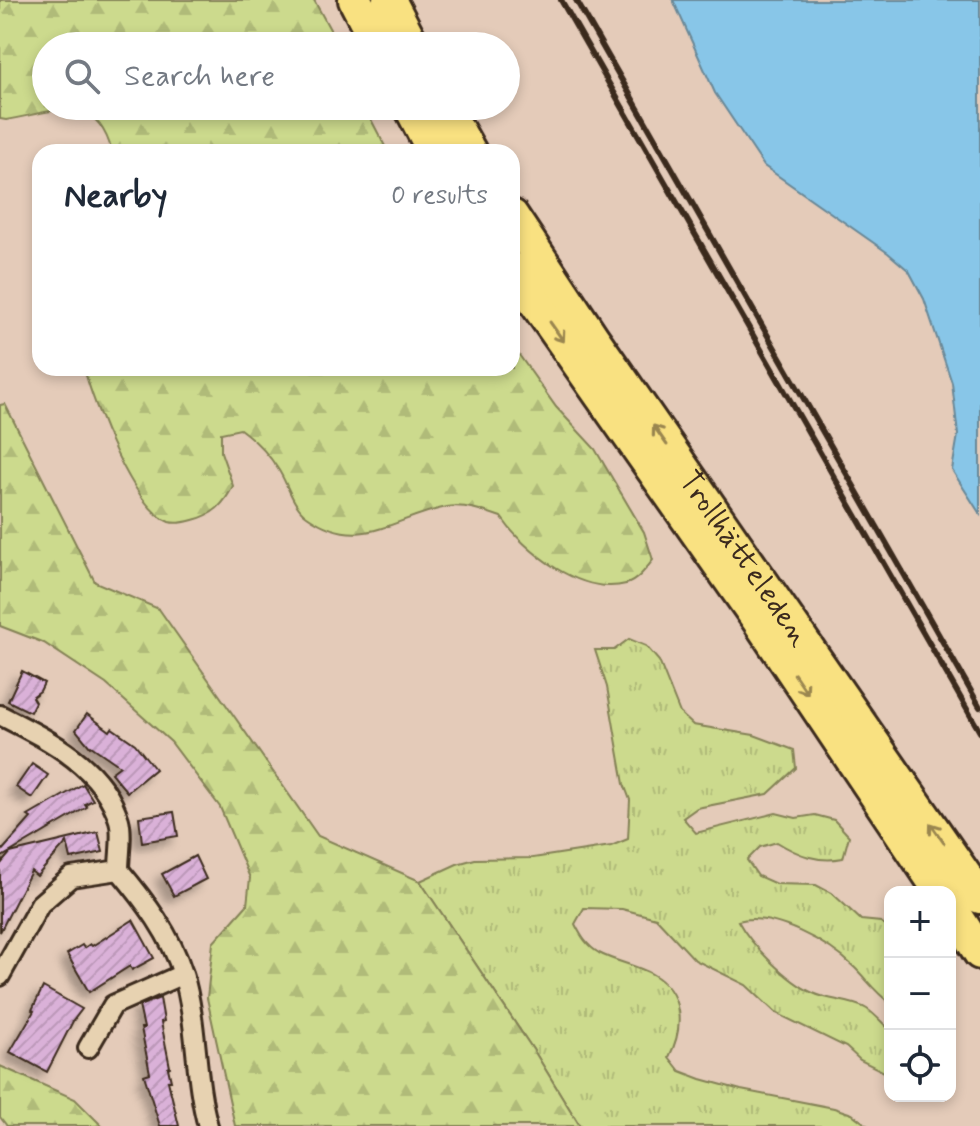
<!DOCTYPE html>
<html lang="en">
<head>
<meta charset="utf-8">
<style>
  :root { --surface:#fff; --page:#f6f6f7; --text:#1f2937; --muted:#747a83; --line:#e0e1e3 }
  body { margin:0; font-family:Mynerve,sans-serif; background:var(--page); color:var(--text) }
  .controls { position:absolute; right:24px; bottom:24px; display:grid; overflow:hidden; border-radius:16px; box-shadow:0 4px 12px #0003 }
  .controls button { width:72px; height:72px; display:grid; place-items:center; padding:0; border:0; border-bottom:2px solid var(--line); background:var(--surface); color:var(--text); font:40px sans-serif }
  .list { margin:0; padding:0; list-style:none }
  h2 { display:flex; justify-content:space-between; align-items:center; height:104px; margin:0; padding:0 32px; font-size:34px }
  h2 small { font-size:26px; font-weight:400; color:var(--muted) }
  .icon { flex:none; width:44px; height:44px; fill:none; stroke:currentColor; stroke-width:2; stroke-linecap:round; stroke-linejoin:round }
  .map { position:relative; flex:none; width:980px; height:1126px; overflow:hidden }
  .search { position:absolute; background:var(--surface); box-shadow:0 4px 12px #0003; left:32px; top:32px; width:488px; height:88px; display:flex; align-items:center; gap:20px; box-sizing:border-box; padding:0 28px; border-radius:44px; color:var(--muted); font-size:30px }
  .panel { position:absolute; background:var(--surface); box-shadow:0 4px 12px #0003; left:32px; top:144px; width:488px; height:232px; border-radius:24px }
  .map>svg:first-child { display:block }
  .grass { fill:url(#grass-tufts); stroke:#848256; stroke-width:2 }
  .forest { fill:url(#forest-firs); stroke:#848256; stroke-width:2 }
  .water { fill:#88c6e8; stroke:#698897; stroke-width:2 }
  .building { fill:url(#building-hatch); stroke:#3b2a1e; stroke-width:2; filter:url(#shadow) }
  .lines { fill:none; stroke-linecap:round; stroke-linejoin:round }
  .minor-casing { stroke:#3b2a1e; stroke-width:24 }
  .trunk-casing { stroke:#3b2a1e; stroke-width:38 }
  .minor { stroke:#e7d2b1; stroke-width:18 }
  .trunk { stroke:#f9e181; stroke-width:32 }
  .rail { stroke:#3b2a1e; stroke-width:6 }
  .oneway { stroke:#9a8650 }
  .labels { text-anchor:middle; stroke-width:8; stroke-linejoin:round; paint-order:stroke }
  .street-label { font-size:30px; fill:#3b2a1e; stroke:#e7d2b1 }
</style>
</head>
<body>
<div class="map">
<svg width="980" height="1126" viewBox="0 0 980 1126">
  <defs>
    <pattern id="grass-tufts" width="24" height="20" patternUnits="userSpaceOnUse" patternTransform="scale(2)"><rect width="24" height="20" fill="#ccda8d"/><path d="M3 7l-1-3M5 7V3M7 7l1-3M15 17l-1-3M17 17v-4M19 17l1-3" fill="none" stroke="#b0bb79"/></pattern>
    <pattern id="forest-firs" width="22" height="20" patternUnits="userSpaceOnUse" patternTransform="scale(2)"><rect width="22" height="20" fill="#ccda8d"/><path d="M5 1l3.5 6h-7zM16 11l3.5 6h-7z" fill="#b0bb79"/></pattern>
    <pattern id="building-hatch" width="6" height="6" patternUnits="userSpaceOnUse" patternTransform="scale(2)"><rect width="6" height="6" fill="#dab1d8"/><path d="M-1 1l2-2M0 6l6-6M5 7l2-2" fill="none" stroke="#bc98b9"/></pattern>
    <filter id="shadow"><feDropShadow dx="-7" dy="7" stdDeviation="4" flood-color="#0004"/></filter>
  </defs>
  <rect width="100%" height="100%" fill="#e4cbb9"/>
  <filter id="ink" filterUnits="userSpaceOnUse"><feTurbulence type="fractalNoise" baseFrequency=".0125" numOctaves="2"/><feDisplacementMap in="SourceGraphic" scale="16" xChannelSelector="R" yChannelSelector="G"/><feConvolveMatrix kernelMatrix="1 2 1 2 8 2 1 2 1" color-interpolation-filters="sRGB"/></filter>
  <g filter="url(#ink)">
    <path class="grass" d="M629 639 646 646 659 661 680 713 693 725 754 735 794 750 796 768 768 794 697 808 683 818 696 833 776 813 796 818 815 815 834 820 849 836 843 858C818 863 798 855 777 842L760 847 747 860 758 876 776 884 816 885 833 894 861 920 881 922 890 930V1003C876 993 867 980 855 968 830 943 772 911 738 921 751 945 787 981 813 993 830 1001 852 1000 867 1009 875 1014 883 1024 890 1030V1075L860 1060 846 1047 776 1013 746 985 695 960 656 918 622 909 584 908 575 924C581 936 587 946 599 953 616 962 636 965 652 974 684 992 684 1028 669 1057L680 1071 701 1079 741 1090 834 1108 852 1114 868 1126H580L536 1054 420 881 457 864 475 859 533 858 611 846 628 839 630 800 624 784 607 687 595 650H614Z"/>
    <g class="forest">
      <path d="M0 0H314L339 46H46V106H364L388 152H112C96 90 54 112 6 120L0 119Z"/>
      <path d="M512 345 556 407 595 449 644 532 653 560C646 569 637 581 626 584 581 596 524 551 501 517 484 511 465 504 447 507 393 517 361 554 307 516 293 507 287 482 278 469 268 453 255 440 240 429L221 433V452L233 486C224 504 214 515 193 520 186 522 176 524 169 522 134 509 93 404 84 368H512Z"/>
      <path d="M5 404 95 582 159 609 318 836 420 881 536 1054 580 1126H235L207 998 213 943 247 905 250 878 220 807 171 742 106 684 44 643 0 626V405Z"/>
      <path d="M0 1066 75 1099 102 1126H7L0 1117Z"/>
    </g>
    <path class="water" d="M673 0H980V514L952 470 958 435 952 383 924 299 909 271 888 253 764 166 715 93Z"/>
    <g class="building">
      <path d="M22 671 44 683 40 691 32 697 35 702 30 712 8 701Z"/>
      <path d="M87 714 110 731 112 728 135 744 155 769 127 792 111 773 120 766 91 746 90 747 76 730Z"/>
      <path d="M32 764 48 775 32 798 16 787Z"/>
      <path d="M83 784 93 800 85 804 87 807 0 858V853L31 818 28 816Z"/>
      <path d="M174 812 178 836 142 842 139 817Z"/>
      <path d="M98 832 103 852 71 859 67 842 37 876 31 871 0 932V865L10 853Z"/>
      <path d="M195 856 206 879 174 896 162 874Z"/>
      <path d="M133 920 154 958 132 970 130 966 89 992 67 954 82 945 84 948 90 944 92 946Z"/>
      <path d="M43 987 82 1009 73 1021 47 1072 10 1052 34 1011 32 1010Z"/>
      <path d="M160 998 164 1021 161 1022 170 1067 168 1068 171 1081H168L179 1126H160L144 1075 150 1073 141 1028H144L139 1006Z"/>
    </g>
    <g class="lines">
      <defs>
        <g id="minor">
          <path d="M0 715C47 739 102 765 119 820 123 834 119 854 119 870L71 877 40 904 0 976"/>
          <path d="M119 870C145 901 171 935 183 974 198 1023 194 1077 208 1126"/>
          <path d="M88 1048 113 1005 183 974"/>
        </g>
        <g id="trunk">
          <path d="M355 0 379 46"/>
          <path d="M389 0 413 46"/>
          <path d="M410 106 434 152"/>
          <path d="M444 106 470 152"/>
          <path id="s1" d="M512 216 592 337 980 897"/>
          <path d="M512 269 757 618 941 892"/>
          <path d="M950 906 980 953"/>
        </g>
      </defs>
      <use href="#minor" class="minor-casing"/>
      <use href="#trunk" class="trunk-casing"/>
      <use href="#minor" class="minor"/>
      <use href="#trunk" class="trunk"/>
      <g class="rail">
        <path d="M561 0 980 732"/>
        <path d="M576 0 980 707"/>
      </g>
    </g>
    <defs><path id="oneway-shaft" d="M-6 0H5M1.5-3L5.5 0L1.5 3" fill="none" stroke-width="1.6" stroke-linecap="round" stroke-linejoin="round" transform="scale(2)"/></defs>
    <g class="oneway">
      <use href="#oneway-shaft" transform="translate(557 332) rotate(55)"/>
      <use href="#oneway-shaft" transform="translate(660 435) rotate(-125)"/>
      <use href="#oneway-shaft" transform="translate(801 684) rotate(56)"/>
      <use href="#oneway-shaft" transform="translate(937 833) rotate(-125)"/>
    </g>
  </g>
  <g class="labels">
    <g class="street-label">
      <text dy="10" stroke="none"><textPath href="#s1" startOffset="414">Trollhätteleden</textPath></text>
    </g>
  </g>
</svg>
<div class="controls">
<button>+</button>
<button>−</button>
<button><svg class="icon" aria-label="locate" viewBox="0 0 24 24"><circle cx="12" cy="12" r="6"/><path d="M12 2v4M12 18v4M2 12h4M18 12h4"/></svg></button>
</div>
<div class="search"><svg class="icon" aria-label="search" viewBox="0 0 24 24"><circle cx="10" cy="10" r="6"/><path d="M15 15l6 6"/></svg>Search here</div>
<section class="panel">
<h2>Nearby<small>0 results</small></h2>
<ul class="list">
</ul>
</section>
</div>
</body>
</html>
